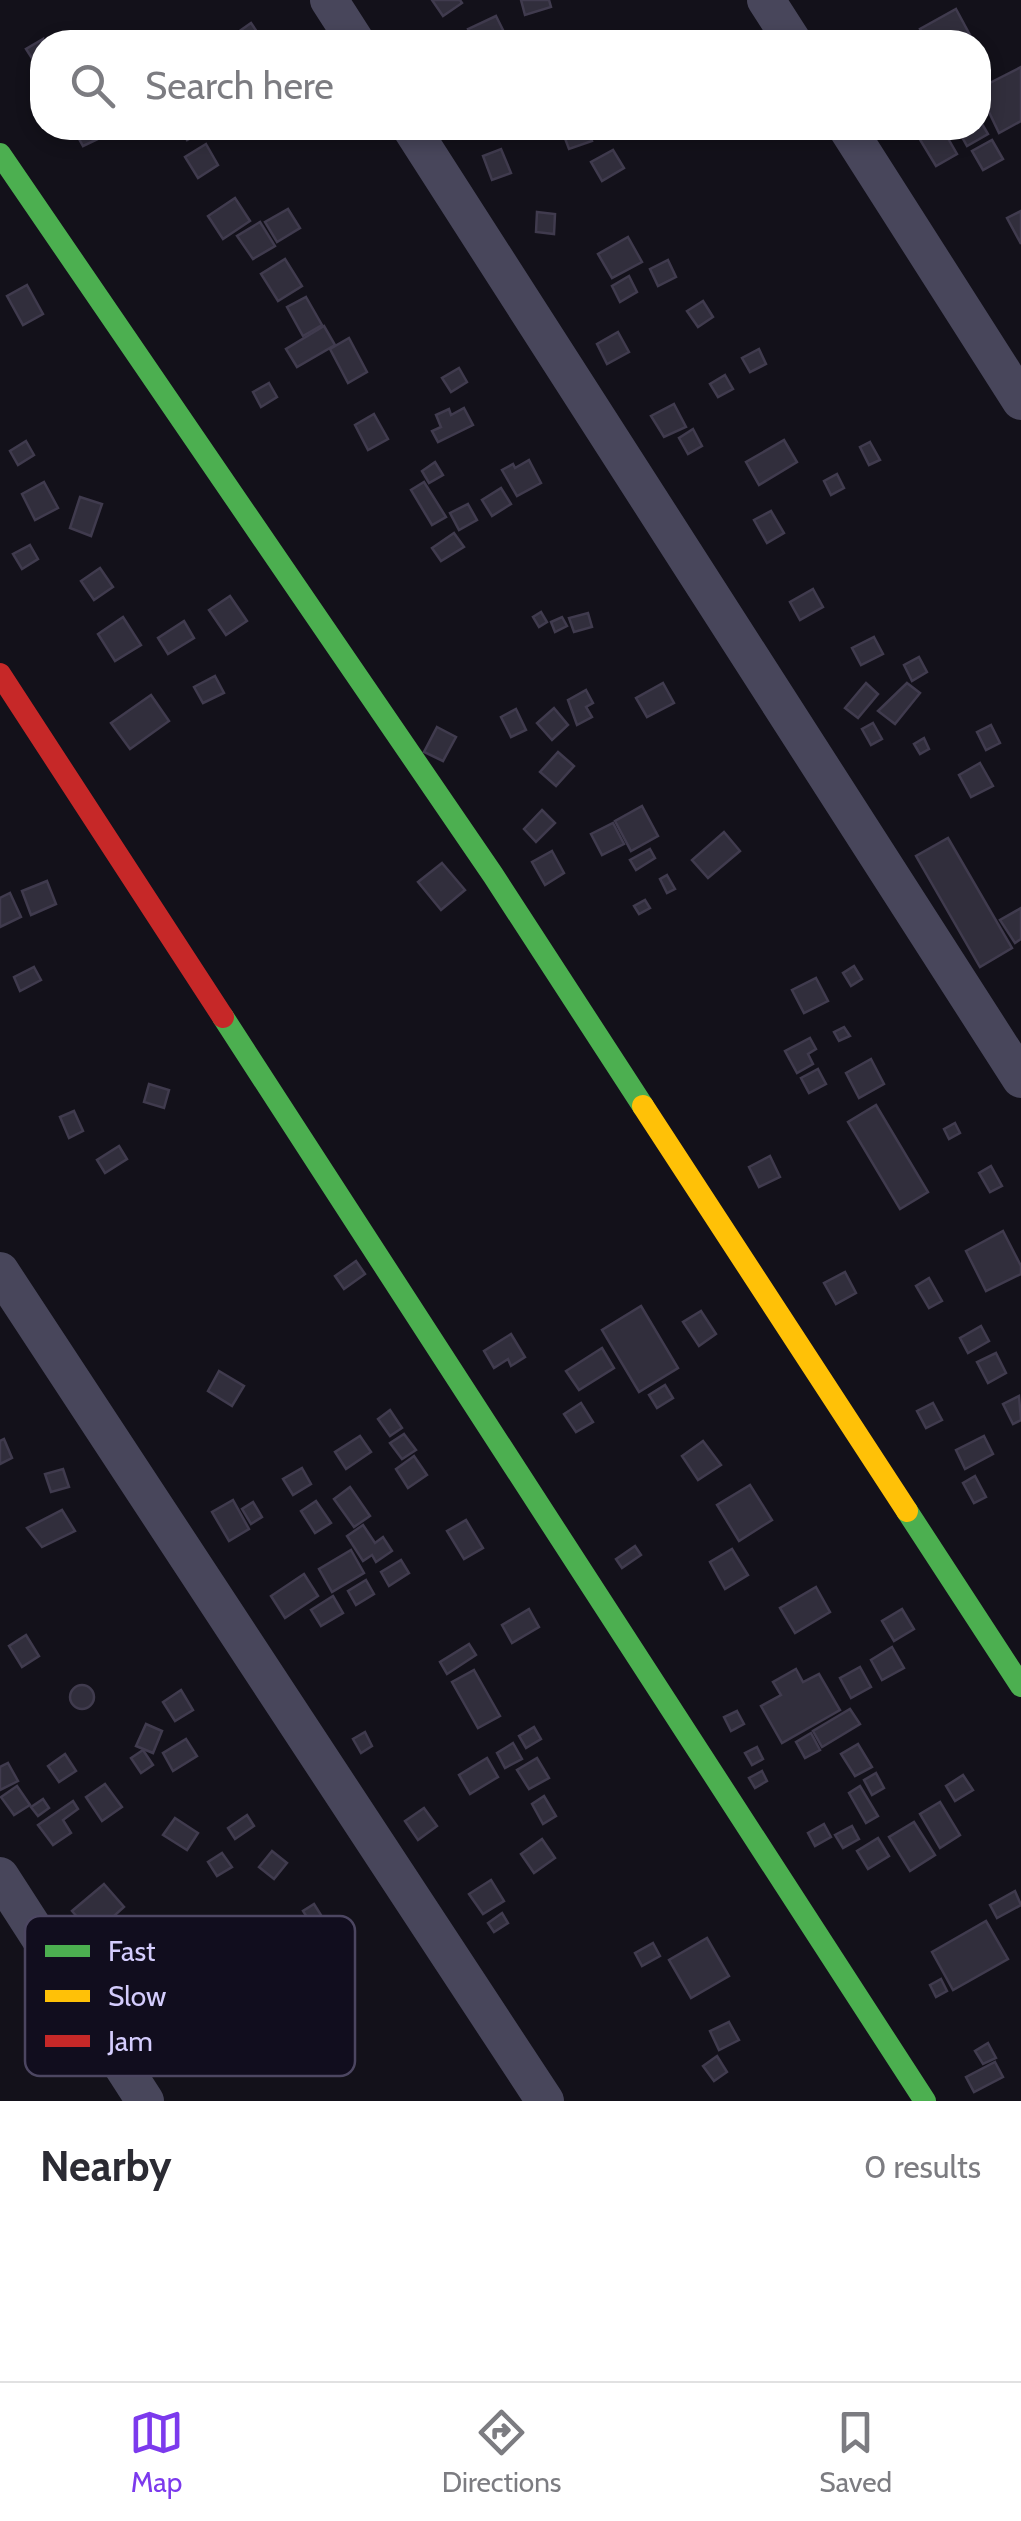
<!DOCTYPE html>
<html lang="en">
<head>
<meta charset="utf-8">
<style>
  :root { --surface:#fff; --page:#f2f2f3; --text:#2b2b33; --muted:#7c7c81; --line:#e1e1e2; --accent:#7c3aed }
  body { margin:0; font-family:Cabin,sans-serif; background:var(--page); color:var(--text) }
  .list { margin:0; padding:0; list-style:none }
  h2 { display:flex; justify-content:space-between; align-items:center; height:130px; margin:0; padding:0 40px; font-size:42px }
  h2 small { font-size:32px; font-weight:400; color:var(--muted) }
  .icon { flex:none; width:55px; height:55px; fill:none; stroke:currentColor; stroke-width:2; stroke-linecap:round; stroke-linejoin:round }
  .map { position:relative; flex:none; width:1021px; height:2101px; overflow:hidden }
  .search { position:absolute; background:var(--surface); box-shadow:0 5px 15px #0003; left:30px; right:30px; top:30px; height:110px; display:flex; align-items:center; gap:25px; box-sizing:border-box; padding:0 35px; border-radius:40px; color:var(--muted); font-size:38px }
  .sheet { height:280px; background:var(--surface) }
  nav { display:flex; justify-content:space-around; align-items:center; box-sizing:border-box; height:140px; border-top:2px solid var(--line); background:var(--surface); font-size:28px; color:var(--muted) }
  nav a { display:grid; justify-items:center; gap:5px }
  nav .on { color:var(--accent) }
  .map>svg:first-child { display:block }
  .building { fill:#312e3c; stroke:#403b4e; stroke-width:2.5 }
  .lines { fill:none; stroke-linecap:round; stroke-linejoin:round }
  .street { stroke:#48465b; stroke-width:38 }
  .fast { stroke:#4caf50; stroke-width:22 }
  .slow { stroke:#ffc107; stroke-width:22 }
  .jam { stroke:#c62828; stroke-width:22 }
  .key { fill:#110d1e; stroke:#4c4661; stroke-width:2.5 }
  .key-label { font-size:28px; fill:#d4ccfd }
</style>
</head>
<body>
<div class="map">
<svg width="1021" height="2101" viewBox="0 0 1021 2101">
  <rect width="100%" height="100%" fill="#13111a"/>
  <g class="building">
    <path d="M432 0H460L462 3 443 16Z"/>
    <path d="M521 0H549L551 7 525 15Z"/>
    <path d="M956 9 971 37 960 42H928L920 29Z"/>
    <path d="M496 16 509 42H474L468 29Z"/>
    <path d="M251 23 264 42H235L231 37Z"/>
    <path d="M43 39 42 59 35 63 26 49Z"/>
    <path d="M1021 67V121L999 133 978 89Z"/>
    <path d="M978 117 988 134 967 146 957 128H978Z"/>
    <path d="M73 128H92L98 139 83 146Z"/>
    <path d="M180 128H202L204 131 187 140Z"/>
    <path d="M561 128H587L592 141 569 149Z"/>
    <path d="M925 128H942L957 154 936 166 916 133Z"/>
    <path d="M992 140 1003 159 983 170 972 151Z"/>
    <path d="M206 144 218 165 198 178 185 157Z"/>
    <path d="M501 149 511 173 492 180 483 156Z"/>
    <path d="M613 150 624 168 602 181 591 162Z"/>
    <path d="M235 198 250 221 223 239 208 216Z"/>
    <path d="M288 209 300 228 277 242 265 222Z"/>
    <path d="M1021 211V244L1007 218Z"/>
    <path d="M537 212 555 214 554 234 536 232Z"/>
    <path d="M260 222 275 246 253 259 237 236Z"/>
    <path d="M628 237 642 262 612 278 598 254Z"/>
    <path d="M285 259 302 286 278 301 261 274Z"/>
    <path d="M668 260 676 277 658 286 650 269Z"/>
    <path d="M629 276 637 292 620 302 612 286Z"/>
    <path d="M27 285 43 314 23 325 7 296Z"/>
    <path d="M306 297 322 325 303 336 287 307Z"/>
    <path d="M703 301 713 317 698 327 687 311Z"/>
    <path d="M324 326 335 345 297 367 286 349Z"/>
    <path d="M618 332 629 352 607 364 597 344Z"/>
    <path d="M349 338 367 372 348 383 330 349Z"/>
    <path d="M759 349 766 364 750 372 742 358Z"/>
    <path d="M459 368 467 382 451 392 442 378Z"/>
    <path d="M725 375 733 389 718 397 710 384Z"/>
    <path d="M269 383 277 397 261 407 253 392Z"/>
    <path d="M674 404 686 427 664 437 651 416Z"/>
    <path d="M464 408 473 425 438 442 432 431 441 427 436 415 449 409 451 415Z"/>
    <path d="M374 414 388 439 368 450 355 425Z"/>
    <path d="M693 429 702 446 688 454 679 438Z"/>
    <path d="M784 440 797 462 759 485 746 462Z"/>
    <path d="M26 441 34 455 18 465 10 451Z"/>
    <path d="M870 442 880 460 869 465 860 447Z"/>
    <path d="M529 460 541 483 517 496 502 470 513 464 515 468Z"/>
    <path d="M435 462 443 475 429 483 422 471Z"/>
    <path d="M837 474 844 488 831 495 824 481Z"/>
    <path d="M44 482 58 508 35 520 22 494Z"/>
    <path d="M424 482 446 517 432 525 411 490Z"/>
    <path d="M501 488 511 504 492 516 482 500Z"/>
    <path d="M80 497 102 504 91 536 70 528Z"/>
    <path d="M468 504 477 520 459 530 450 513Z"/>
    <path d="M771 511 784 533 767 543 754 520Z"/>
    <path d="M454 533 464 547 441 561 432 548Z"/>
    <path d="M30 545 38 559 22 569 13 554Z"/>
    <path d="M100 568 113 587 94 600 81 581Z"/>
    <path d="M813 589 823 607 800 620 790 602Z"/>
    <path d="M230 596 247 621 226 635 209 610Z"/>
    <path d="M541 612 547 622 539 627 533 617Z"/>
    <path d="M588 613 592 627 574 632 569 618Z"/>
    <path d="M123 617 141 645 115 661 98 634Z"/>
    <path d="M562 617 567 626 555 632 551 622Z"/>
    <path d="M184 621 194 638 168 654 158 638Z"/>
    <path d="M874 637 883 654 861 665 852 648Z"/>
    <path d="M919 657 927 672 912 681 904 665Z"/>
    <path d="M215 676 224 693 203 703 194 687Z"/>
    <path d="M663 683 674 703 647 717 636 698Z"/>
    <path d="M866 683 878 694 858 718 845 708Z"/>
    <path d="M907 683 920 693 895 724 878 711Z"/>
    <path d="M586 690 593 703 586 707 592 717 577 725 568 700Z"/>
    <path d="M151 695 169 721 130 749 111 723Z"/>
    <path d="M554 708 568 725 552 740 537 723Z"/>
    <path d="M516 709 526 730 511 737 501 717Z"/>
    <path d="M873 723 882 739 871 745 862 729Z"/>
    <path d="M991 725 1000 743 986 750 977 732Z"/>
    <path d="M437 727 456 737 443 761 424 752Z"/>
    <path d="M924 738 929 749 920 754 914 744Z"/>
    <path d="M558 752 574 766 556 786 540 772Z"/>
    <path d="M980 763 993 786 971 797 959 775Z"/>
    <path d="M642 806 658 836 631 851 615 821Z"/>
    <path d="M542 810 555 823 536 842 524 829Z"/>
    <path d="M613 823 624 844 602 855 591 834Z"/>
    <path d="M724 832 740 851 708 878 692 860Z"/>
    <path d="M948 838 1012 948 980 967 916 856Z"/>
    <path d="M650 849 655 858 636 870 630 860Z"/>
    <path d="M552 851 564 873 545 885 532 862Z"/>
    <path d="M442 863 465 890 441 910 418 882Z"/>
    <path d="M667 875 675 889 667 893 660 879Z"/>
    <path d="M47 881 56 904 31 915 22 891Z"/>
    <path d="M10 893 21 917 0 927V898Z"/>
    <path d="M645 900 650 908 639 914 634 906Z"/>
    <path d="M1021 908V939L1015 943 1000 920Z"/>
    <path d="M854 966 862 979 851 986 843 973Z"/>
    <path d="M34 967 41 980 20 991 14 977Z"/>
    <path d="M816 978 828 1001 804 1013 792 990Z"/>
    <path d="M844 1027 850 1036 839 1041 834 1032Z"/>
    <path d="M810 1038 816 1049 808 1054 813 1064 797 1073 785 1051Z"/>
    <path d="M871 1059 884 1084 859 1098 846 1073Z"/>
    <path d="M818 1069 826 1084 809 1093 801 1078Z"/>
    <path d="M149 1084 169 1090 164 1108 144 1102Z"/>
    <path d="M876 1105 928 1192 900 1209 848 1122Z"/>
    <path d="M74 1111 83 1131 69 1138 60 1117Z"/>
    <path d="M955 1123 960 1133 949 1139 944 1129Z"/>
    <path d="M119 1146 127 1159 105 1173 97 1160Z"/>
    <path d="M770 1156 780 1177 759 1187 749 1167Z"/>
    <path d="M991 1166 1002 1186 990 1192 979 1173Z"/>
    <path d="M1003 1231 1021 1266V1274L986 1291 966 1251Z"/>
    <path d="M356 1261 365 1274 344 1289 335 1276Z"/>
    <path d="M845 1272 856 1293 836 1304 824 1283Z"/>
    <path d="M929 1278 942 1301 929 1308 916 1286Z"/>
    <path d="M641 1306 678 1368 639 1392 602 1330Z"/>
    <path d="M701 1311 716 1334 699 1346 683 1322Z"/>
    <path d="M981 1326 989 1341 968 1353 960 1338Z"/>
    <path d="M511 1334 525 1357 511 1366 508 1359 494 1368 484 1351Z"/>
    <path d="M602 1348 614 1368 579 1390 566 1371Z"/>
    <path d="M996 1353 1006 1373 988 1383 977 1362Z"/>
    <path d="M219 1371 244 1386 232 1406 208 1391Z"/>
    <path d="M665 1385 673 1398 657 1408 649 1395Z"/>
    <path d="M1019 1396 1021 1420 1013 1424 1003 1404Z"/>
    <path d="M581 1403 593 1422 576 1432 564 1414Z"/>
    <path d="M933 1403 942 1420 926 1428 917 1411Z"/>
    <path d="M390 1410 402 1428 390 1436 378 1419Z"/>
    <path d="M404 1434 416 1450 402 1459 390 1443Z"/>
    <path d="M360 1436 371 1452 346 1469 335 1452Z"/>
    <path d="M984 1436 993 1454 965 1469 956 1450Z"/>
    <path d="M4 1439 12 1458 0 1464V1441Z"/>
    <path d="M703 1441 721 1465 698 1480 682 1456Z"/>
    <path d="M414 1456 427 1475 408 1488 396 1469Z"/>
    <path d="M302 1468 311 1484 293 1495 283 1479Z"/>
    <path d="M63 1469 69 1487 51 1492 45 1474Z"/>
    <path d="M975 1476 986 1497 974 1503 963 1483Z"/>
    <path d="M750 1485 772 1520 739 1541 717 1505Z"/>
    <path d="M350 1487 370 1516 354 1527 334 1499Z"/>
    <path d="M233 1500 249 1529 229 1541 212 1512Z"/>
    <path d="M316 1501 331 1523 315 1533 301 1511Z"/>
    <path d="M253 1502 262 1517 251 1524 242 1509Z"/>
    <path d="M62 1510 75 1531 42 1547 27 1528Z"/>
    <path d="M466 1520 483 1548 464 1559 447 1531Z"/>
    <path d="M363 1525 375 1543 383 1537 392 1551 376 1562 372 1555 363 1561 347 1536Z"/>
    <path d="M635 1546 641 1555 622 1568 616 1559Z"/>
    <path d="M732 1549 748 1575 725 1589 710 1562Z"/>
    <path d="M351 1550 364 1573 332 1592 319 1569Z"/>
    <path d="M401 1560 409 1573 389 1586 381 1572Z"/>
    <path d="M304 1574 318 1596 285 1618 271 1596Z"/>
    <path d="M366 1580 374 1594 356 1605 348 1591Z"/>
    <path d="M816 1587 830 1612 795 1633 780 1608Z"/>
    <path d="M333 1596 343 1613 321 1626 311 1610Z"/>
    <path d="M529 1609 539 1627 512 1643 502 1625Z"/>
    <path d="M902 1609 914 1629 894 1641 882 1621Z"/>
    <path d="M26 1635 39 1656 22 1667 9 1646Z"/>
    <path d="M469 1644 476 1655 447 1674 440 1662Z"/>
    <path d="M892 1647 904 1668 882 1680 871 1660Z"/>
    <path d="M860 1667 871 1687 851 1698 840 1678Z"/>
    <path d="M796 1669 803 1682 819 1674 840 1710 782 1743 761 1706 781 1695 773 1682Z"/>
    <path d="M474 1670 500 1716 478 1728 452 1682Z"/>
    <circle cx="82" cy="1697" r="12"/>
    <path d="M181 1690 193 1710 175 1721 163 1702Z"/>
    <path d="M850 1709 860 1724 822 1747 813 1731Z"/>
    <path d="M737 1711 744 1724 731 1731 724 1717Z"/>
    <path d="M146 1724 162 1731 153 1753 136 1746Z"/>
    <path d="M534 1727 541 1739 526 1748 519 1736Z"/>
    <path d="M365 1732 372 1746 361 1753 353 1739Z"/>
    <path d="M811 1733 820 1750 805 1758 796 1742Z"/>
    <path d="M186 1739 197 1756 173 1771 163 1753Z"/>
    <path d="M513 1743 522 1759 505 1768 497 1753Z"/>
    <path d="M858 1744 872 1767 855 1776 841 1754Z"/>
    <path d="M757 1747 763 1759 752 1765 745 1753Z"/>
    <path d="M143 1750 153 1765 141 1773 131 1758Z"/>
    <path d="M65 1754 76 1771 59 1782 48 1766Z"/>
    <path d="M487 1758 498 1777 470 1794 459 1775Z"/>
    <path d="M537 1758 549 1778 529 1789 517 1770Z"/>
    <path d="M8 1763 18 1781 0 1790V1767Z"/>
    <path d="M762 1771 767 1781 755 1788 749 1778Z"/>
    <path d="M876 1773 884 1788 872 1795 864 1780Z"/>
    <path d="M963 1775 973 1790 955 1801 946 1786Z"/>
    <path d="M105 1784 122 1807 102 1821 86 1797Z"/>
    <path d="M17 1786 30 1805 14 1815 1 1797Z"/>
    <path d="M860 1786 878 1816 866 1823 849 1793Z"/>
    <path d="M544 1796 556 1816 543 1824 532 1804Z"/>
    <path d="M43 1799 49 1808 38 1816 31 1807Z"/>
    <path d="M73 1801 78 1809 63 1820 71 1833 53 1845 38 1825Z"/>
    <path d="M940 1802 960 1835 940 1848 920 1814Z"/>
    <path d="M424 1808 437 1826 418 1840 405 1821Z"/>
    <path d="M247 1815 254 1826 235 1839 228 1828Z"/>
    <path d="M175 1818 198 1833 187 1850 163 1835Z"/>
    <path d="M914 1822 935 1855 910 1871 889 1837Z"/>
    <path d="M824 1824 831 1837 815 1846 808 1833Z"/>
    <path d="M852 1826 859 1839 843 1848 835 1835Z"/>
    <path d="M878 1838 889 1856 868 1869 857 1851Z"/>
    <path d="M542 1839 555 1858 534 1873 521 1854Z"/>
    <path d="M272 1851 287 1863 274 1879 259 1867Z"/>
    <path d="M222 1853 232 1867 217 1876 208 1862Z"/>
    <path d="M491 1880 504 1901 483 1914 469 1894Z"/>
    <path d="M104 1884 124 1907 93 1935 72 1911Z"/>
    <path d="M1015 1891 1021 1905 997 1918 990 1905Z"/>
    <path d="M314 1904 326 1923 315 1930 303 1911Z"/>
    <path d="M502 1913 508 1923 494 1932 488 1923Z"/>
    <path d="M986 1921 1008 1959 953 1990 932 1952Z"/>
    <path d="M707 1938 729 1976 691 1998 669 1960Z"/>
    <path d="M653 1943 660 1956 642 1966 635 1953Z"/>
    <path d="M941 1979 947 1991 936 1997 930 1985Z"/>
    <path d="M729 2022 739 2040 719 2050 710 2031Z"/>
    <path d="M988 2043 996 2058 983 2064 975 2051Z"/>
    <path d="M717 2056 727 2072 714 2081 703 2066Z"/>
    <path d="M995 2062 1003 2077 974 2092 966 2077Z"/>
  </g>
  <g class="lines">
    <g class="street">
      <path d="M329 0 356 42"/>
      <path d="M766 0 793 42"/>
      <path d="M411 128 1021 1079"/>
      <path d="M847 128 1021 401"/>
      <path d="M0 1271 545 2101"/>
      <path d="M0 1876 145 2101"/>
    </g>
    <g class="fast">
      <path d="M0 154 493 875 643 1106"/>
      <path d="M223 1017 925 2101"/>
      <path d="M907 1511 1021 1686"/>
    </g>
    <path class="slow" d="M643 1106 907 1511"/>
    <path class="jam" d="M0 674 223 1017"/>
  </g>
  <rect x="25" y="1916" width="330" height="160" rx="15" class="key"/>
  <rect x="45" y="1945" width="45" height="12" fill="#4caf50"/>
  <rect x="45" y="1990" width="45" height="12" fill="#ffc107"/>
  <rect x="45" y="2035" width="45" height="12" fill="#c62828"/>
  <g class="key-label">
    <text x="108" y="1961">Fast</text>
    <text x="108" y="2006">Slow</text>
    <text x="108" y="2051">Jam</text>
  </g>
</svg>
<div class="search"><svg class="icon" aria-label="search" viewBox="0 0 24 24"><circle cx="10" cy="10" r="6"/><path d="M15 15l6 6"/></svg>Search here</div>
</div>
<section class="sheet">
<h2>Nearby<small>0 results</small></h2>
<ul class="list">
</ul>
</section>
<nav>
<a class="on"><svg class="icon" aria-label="map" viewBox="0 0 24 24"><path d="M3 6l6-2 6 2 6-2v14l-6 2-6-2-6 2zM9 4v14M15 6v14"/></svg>Map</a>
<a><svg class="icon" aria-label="directions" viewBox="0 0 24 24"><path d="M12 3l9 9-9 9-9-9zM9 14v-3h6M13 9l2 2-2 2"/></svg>Directions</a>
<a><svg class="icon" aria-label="saved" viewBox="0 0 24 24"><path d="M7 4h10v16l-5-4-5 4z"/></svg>Saved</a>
</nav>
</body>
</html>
